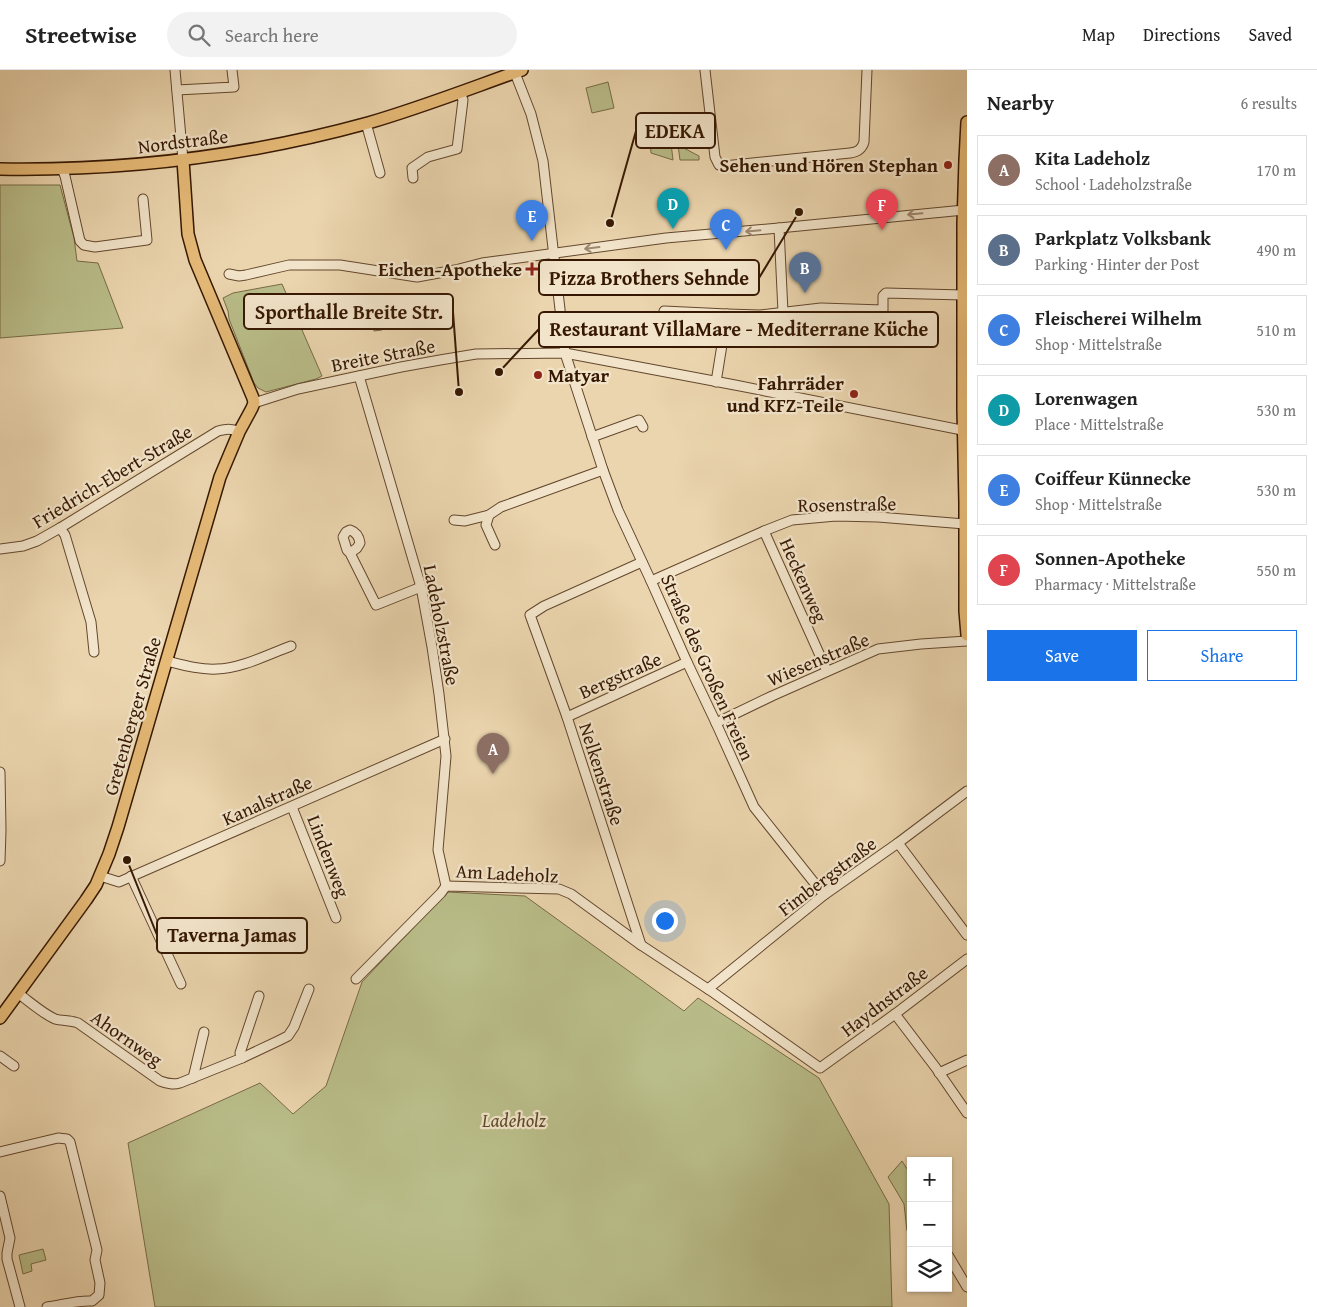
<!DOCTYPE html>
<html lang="en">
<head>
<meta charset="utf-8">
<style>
  :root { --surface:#fff; --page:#f2f2f2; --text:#222; --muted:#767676; --line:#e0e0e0; --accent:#1a73e8 }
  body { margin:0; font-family:"Gentium Book Plus",serif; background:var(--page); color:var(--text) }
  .controls { position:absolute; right:15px; bottom:15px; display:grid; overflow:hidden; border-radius:0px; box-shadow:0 1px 4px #0004 }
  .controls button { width:45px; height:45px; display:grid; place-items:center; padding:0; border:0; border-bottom:1px solid var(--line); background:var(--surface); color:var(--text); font:25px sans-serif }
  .you { position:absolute; left:664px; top:850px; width:18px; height:18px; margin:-12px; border:4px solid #fff; border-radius:50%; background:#1a73e8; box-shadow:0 0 0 8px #1a73e833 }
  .badge { display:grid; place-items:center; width:32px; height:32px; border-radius:50%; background:var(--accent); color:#fff; font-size:16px; font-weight:700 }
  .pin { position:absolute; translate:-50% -41px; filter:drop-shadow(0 1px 2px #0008) }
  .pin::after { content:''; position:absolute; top:26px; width:18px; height:15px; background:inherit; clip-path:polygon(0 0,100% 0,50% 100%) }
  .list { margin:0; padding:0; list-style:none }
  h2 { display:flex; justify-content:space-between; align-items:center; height:65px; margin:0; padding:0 20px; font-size:21px }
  h2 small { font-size:16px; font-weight:400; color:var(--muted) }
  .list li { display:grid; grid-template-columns:32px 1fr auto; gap:15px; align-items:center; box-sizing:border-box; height:70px; margin:0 10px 10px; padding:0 10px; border:1px solid var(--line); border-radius:0px }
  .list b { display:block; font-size:19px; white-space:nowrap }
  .list p { margin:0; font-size:16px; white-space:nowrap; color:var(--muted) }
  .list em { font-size:16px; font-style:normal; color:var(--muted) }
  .actions { display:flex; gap:10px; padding:15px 20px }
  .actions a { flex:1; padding:11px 0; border:1px solid var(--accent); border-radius:0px; text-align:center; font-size:18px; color:var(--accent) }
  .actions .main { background:var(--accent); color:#fff }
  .icon { flex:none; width:28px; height:28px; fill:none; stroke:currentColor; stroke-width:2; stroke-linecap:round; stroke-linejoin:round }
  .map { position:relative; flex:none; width:967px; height:1237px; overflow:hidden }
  header { display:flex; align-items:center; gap:30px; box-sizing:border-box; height:70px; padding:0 25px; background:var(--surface); border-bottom:1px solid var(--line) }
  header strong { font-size:24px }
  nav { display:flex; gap:28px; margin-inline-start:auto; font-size:18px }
  .search { width:350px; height:45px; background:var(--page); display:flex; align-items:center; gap:12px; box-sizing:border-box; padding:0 18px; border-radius:28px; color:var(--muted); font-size:19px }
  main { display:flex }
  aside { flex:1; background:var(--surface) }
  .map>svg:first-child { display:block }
  .green { fill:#b9bd89; stroke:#786a46 }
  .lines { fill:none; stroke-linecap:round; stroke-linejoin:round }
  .minor-casing { stroke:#63472d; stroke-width:11 }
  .major-casing { stroke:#361802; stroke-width:14 }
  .minor { stroke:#f2e4ca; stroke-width:9 }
  .major { stroke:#e6ba77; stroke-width:11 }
  .oneway { stroke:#9d8870 }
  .poi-dot { fill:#8f2418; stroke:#f2e4ca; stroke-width:2 }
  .labels { text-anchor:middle; stroke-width:4.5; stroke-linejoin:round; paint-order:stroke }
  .street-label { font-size:19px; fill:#361802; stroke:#f2e4ca }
  .poi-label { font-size:19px; font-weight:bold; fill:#361802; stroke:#f2e4ca; text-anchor:end }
  .park-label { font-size:19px; font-style:italic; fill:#5d4a2a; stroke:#f2e4ca }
  .leader { fill:none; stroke:#361802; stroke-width:2 }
  .callout-dot { fill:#361802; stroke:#f2e4ca; stroke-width:2 }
  .callout { fill:#f2e4ca; stroke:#361802; stroke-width:2 }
  .callout-label { font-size:20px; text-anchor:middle; font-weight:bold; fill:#361802 }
</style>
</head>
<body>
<header>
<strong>Streetwise</strong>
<div class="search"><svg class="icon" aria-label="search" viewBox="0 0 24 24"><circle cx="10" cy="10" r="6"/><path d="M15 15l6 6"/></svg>Search here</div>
<nav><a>Map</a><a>Directions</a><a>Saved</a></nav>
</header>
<main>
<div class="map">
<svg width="967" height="1237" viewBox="0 0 967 1237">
  <rect width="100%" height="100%" fill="#ebd5ae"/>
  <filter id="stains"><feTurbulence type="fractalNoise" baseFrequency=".004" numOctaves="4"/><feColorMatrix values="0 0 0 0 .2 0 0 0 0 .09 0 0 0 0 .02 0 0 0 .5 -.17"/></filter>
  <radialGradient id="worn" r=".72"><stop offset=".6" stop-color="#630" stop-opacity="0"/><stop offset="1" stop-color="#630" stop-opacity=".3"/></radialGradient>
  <g class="green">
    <path d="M608 12 614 38 592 43 586 18Z"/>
    <path d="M650 69 671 73 673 90 651 83Z"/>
    <path d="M678 75 699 86V90H680Z"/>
    <path d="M0 115H60L74 168 77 191 98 193 123 258 0 268Z"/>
    <path d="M282 214 322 306 316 309 266 322 258 318 254 313 229 249 228 241 223 228 233 223Z"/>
    <path d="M381 232H384L387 259H382V260L374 261 373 254H375L371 233 376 234V233Z"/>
    <path d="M447 822 525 826 684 941 698 928 819 1008 889 1134 892 1237H155L128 1073 260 1013 293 1044 326 1016 362 912Z"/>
    <path d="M902 1091 911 1105V1161H907L904 1134 888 1107Z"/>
    <path d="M43 1179 46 1190 31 1194 32 1201 23 1204 19 1185Z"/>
  </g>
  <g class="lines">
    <defs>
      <g id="minor">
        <path d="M175 0 183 90"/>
        <path d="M705 0 715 87 719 95 724 96 850 83C858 82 862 79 864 72L867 0"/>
        <path d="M515 3 531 44 543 91 565 283 603 400 618 440 651 511 687 592 716 653 754 737 824 825"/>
        <path d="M177 20 234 17 232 0"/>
        <path d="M366 53 380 103"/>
        <path d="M62 99 65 106 80 171 84 175 95 177 147 170 143 129"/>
        <path d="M413 108 412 98 428 87 457 79 463 30 460 22"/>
        <path d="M779 158 783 242"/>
        <path d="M229 204 239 206 246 205 289 195H340L417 207 455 200 482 193 666 168 779 158 964 140"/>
        <path d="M664 241 727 244"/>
        <path d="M359 306 421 517 432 577 439 624 446 686 438 780 446 816"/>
        <path d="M716 312 727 244 760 245 821 238 883 240V226L886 223 963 225"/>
        <path d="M254 333 298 319 401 297 440 290 476 284 565 283 735 315 967 361"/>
        <path d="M592 367 639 350 643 357"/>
        <path d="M454 450 465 451 489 445"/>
        <path d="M60 458 65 465 91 552 94 582"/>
        <path d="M764 461 827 601"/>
        <path d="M495 475 486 455 489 445 501 437 603 400"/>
        <path d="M0 479 23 476 37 471 60 458 218 361C226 359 231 358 239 362"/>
        <path d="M350 483 357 478 360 473C359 466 356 462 350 460L346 462 343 467 347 480 350 483 376 535 421 517"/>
        <path d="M651 511 764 461 792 450 836 446 878 447 965 454"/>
        <path d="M167 591C183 595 200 600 217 599 240 599 269 584 291 576"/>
        <path d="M567 647 687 592"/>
        <path d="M716 653 772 626 878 579 921 574 967 571"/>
        <path d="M0 702 1 760 0 791"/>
        <path d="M292 737 336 848"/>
        <path d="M898 773 967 865"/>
        <path d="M100 806 119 812 445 669"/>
        <path d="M131 806 181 914"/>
        <path d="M641 875 567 647 530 545 544 536 642 492"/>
        <path d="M356 909 441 823 446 816 559 819 571 824 641 875 714 923 820 998 895 944 967 889"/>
        <path d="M708 919 824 825 898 773 967 721"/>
        <path d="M19 924C30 932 42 943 55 949 62 951 71 950 78 953L160 1011C168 1014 173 1015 180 1013L242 988 278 971 288 966 294 957 309 919"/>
        <path d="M895 944 936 998 967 1043"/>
        <path d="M0 986 14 996"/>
        <path d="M242 988 240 983 259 926"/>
        <path d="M939 1003 967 990"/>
        <path d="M193 1008 204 962"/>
        <path d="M0 1082 58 1068 67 1069 70 1072 97 1180 95 1190 100 1213 99 1225 92 1231C76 1230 63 1235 47 1237"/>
        <path d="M0 1126 10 1168 7 1183V1189L20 1237"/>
        <path d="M948 1185 967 1217"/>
      </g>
      <g id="major">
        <path d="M967 52 965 90 963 154V339L965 433V541L967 565"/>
        <path d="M0 99C124 101 248 86 368 53 420 38 471 18 522 0"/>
        <path d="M0 948 86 830 96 815 109 784 118 757 220 407 239 362 252 338 254 333 253 328 195 190 188 164 183 90"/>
      </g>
    </defs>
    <use href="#minor" class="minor-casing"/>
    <use href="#major" class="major-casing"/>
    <use href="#minor" class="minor"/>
    <use href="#major" class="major"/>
  </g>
  <defs><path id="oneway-shaft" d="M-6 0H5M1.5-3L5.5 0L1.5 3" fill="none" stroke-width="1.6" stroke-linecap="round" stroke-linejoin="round" transform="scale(1.25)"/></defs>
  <g class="oneway">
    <use href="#oneway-shaft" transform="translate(915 144) rotate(175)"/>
    <use href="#oneway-shaft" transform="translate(753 161) rotate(175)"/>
    <use href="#oneway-shaft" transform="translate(592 178) rotate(173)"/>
  </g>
  <g class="poi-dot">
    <circle cx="948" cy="95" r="5"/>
    <path d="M529.5 191.5h5v5h5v5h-5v5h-5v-5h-5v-5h5z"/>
    <circle cx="538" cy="305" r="5"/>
    <circle cx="854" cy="324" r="5"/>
  </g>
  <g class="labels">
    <g class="street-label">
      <text transform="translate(183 71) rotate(-7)" y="7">Nordstraße</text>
      <text transform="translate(383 285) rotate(-11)" y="7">Breite Straße</text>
      <text transform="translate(112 406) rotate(-31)" y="7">Friedrich-Ebert-Straße</text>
      <text transform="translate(847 434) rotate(-1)" y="7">Rosenstraße</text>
      <text transform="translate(804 510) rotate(66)" y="7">Heckenweg</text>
      <text transform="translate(442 555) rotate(79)" y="7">Ladeholzstraße</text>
      <text transform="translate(818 589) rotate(-23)" y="7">Wiesenstraße</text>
      <text transform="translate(708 597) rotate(66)" y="7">Straße des Großen Freien</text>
      <text transform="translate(620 605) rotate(-24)" y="7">Bergstraße</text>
      <text transform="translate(132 646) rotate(-74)" y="7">Gretenberger Straße</text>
      <text transform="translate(602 704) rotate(72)" y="7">Nelkenstraße</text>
      <text transform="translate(267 730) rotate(-24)" y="7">Kanalstraße</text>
      <text transform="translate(329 786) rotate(69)" y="7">Lindenweg</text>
      <text transform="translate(507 803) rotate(3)" y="7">Am Ladeholz</text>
      <text transform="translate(827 806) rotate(-37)" y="7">Fimbergstraße</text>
      <text transform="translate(884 931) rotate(-37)" y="7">Haydnstraße</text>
      <text transform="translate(127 968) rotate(35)" y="7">Ahornweg</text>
    </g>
    <g class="poi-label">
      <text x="938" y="102">Sehen und Hören Stephan</text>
      <text x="522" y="206">Eichen-Apotheke</text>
      <text x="548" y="312" text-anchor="start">Matyar</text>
      <text x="844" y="320">Fahrräder<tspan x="844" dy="22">und KFZ-Teile</tspan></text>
    </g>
    <g class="park-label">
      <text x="514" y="1057">Ladeholz</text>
    </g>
  </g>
  <path class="leader" d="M610 153L636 61M799 142L759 208M459 322L453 242M499 302L539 259M127 790L157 865"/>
  <g class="callout-dot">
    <circle cx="610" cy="153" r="5"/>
    <circle cx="799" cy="142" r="5"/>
    <circle cx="459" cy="322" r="5"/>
    <circle cx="499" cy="302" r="5"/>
    <circle cx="127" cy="790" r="5"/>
  </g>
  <g class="callout">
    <rect x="636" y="43" width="79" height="35" rx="5"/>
    <rect x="539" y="190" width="220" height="35" rx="5"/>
    <rect x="244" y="224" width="209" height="35" rx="5"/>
    <rect x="539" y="242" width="399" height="35" rx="5"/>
    <rect x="157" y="848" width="150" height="35" rx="5"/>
  </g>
  <g class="callout-label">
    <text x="675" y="68">EDEKA</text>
    <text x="649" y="215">Pizza Brothers Sehnde</text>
    <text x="349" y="249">Sporthalle Breite Str.</text>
    <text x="739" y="266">Restaurant VillaMare - Mediterrane Küche</text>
    <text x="232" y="872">Taverna Jamas</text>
  </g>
  <rect width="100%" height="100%" filter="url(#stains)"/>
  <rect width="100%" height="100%" fill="url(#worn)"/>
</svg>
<div class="controls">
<button>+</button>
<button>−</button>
<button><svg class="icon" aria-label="layers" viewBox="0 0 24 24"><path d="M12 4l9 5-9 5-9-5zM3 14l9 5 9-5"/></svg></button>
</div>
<div class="you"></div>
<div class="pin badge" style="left:493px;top:704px;background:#8d6e63">A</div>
<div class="pin badge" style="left:805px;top:223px;background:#5c6f8a">B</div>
<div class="pin badge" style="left:726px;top:180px;background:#3f7fe0">C</div>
<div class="pin badge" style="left:673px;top:159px;background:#0f9aa8">D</div>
<div class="pin badge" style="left:532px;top:171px;background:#3f7fe0">E</div>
<div class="pin badge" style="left:882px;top:160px;background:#e0444e">F</div>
</div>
<aside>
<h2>Nearby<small>6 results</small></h2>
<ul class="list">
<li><span class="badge" style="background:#8d6e63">A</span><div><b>Kita Ladeholz</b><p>School · Ladeholzstraße</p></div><em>170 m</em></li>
<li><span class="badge" style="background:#5c6f8a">B</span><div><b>Parkplatz Volksbank</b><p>Parking · Hinter der Post</p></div><em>490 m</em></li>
<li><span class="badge" style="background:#3f7fe0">C</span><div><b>Fleischerei Wilhelm</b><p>Shop · Mittelstraße</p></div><em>510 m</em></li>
<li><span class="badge" style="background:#0f9aa8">D</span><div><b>Lorenwagen</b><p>Place · Mittelstraße</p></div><em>530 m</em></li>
<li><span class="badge" style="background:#3f7fe0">E</span><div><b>Coiffeur Künnecke</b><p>Shop · Mittelstraße</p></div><em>530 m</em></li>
<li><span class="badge" style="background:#e0444e">F</span><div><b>Sonnen-Apotheke</b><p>Pharmacy · Mittelstraße</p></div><em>550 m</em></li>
</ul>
<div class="actions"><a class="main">Save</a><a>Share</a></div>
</aside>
</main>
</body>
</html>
